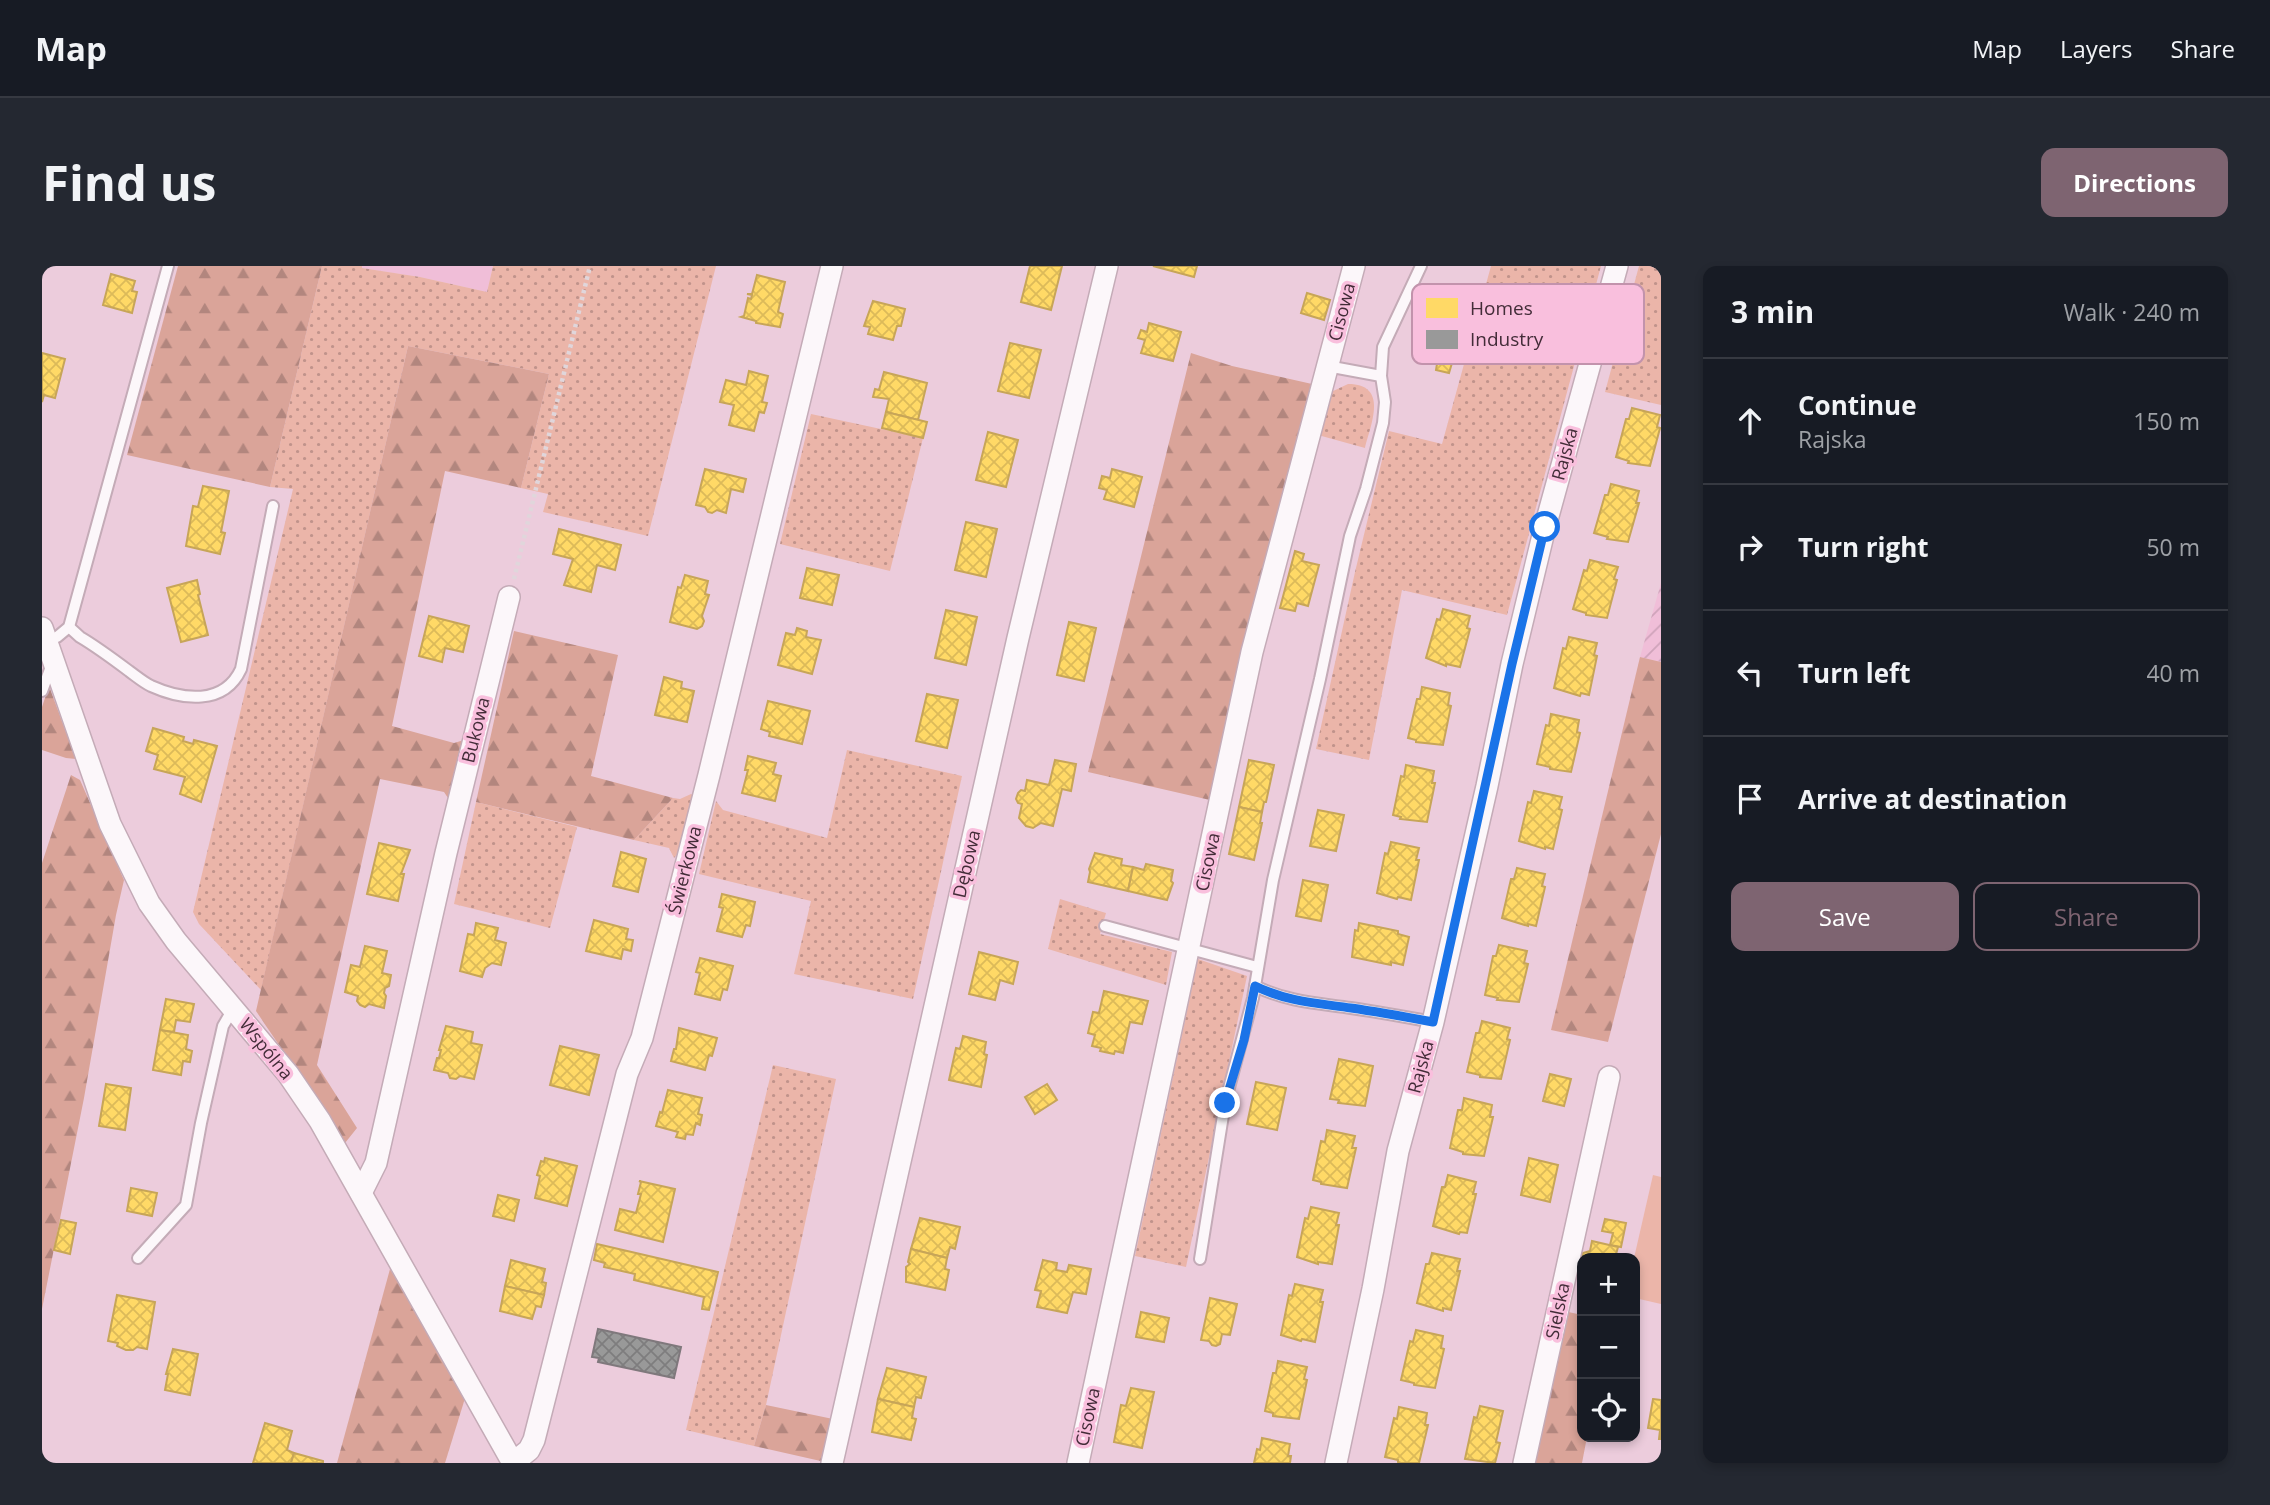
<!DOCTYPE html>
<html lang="en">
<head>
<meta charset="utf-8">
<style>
  :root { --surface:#171b24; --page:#242831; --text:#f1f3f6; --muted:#9ea1a6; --line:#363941; --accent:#7e6471 }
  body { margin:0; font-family:"Open Sans",sans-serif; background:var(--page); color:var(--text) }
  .controls { position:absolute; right:21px; bottom:21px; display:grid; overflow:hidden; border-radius:14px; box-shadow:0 4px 10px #0003 }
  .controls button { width:63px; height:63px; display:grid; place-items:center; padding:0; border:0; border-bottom:2px solid var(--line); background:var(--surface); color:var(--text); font:35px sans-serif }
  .stop { position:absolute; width:21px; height:21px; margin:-16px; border:5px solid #1a73e8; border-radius:50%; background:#fff }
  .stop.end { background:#1a73e8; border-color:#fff; box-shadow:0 2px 7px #0008 }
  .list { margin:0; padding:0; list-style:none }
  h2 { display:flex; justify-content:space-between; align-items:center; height:91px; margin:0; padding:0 28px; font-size:30px }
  h2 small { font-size:23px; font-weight:400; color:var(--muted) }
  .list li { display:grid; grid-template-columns:46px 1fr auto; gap:21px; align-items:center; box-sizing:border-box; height:126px; padding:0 28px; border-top:2px solid var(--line) }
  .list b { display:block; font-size:26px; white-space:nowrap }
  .list p { margin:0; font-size:23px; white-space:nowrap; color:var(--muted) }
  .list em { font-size:23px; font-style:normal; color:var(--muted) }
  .actions { display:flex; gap:14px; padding:21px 28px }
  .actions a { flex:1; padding:16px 0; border:2px solid var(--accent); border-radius:14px; text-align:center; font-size:24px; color:var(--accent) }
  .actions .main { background:var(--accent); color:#fff }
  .icon { flex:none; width:38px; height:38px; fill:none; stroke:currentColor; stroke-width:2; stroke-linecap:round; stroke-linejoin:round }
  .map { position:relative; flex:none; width:1619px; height:1197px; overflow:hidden; border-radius:14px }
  header { display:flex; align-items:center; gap:42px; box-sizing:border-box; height:98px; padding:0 35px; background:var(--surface); border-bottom:2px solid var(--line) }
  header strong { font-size:33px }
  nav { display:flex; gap:38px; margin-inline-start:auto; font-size:24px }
  .intro { display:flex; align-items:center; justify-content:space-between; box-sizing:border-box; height:168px; padding:0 42px }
  h1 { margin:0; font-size:49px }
  .button { padding:18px 32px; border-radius:14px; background:var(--accent); color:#fff; font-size:24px; font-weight:700 }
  main { display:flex; gap:42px; padding:0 42px }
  aside { flex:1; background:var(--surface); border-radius:14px; box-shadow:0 4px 10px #0003 }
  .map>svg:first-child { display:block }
  .built { fill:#f0bed8 }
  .industrial { fill:url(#industrial-furrows) }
  .green { fill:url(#green-dots) }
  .forest { fill:url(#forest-firs) }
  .pitch { fill:#ebb5a9 }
  .homes { fill:url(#homes-cross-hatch); stroke:#c7a558; stroke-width:2 }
  .industry { fill:url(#industry-cross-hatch); stroke:#7f787c; stroke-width:2 }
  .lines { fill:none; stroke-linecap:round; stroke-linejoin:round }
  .lane-casing { stroke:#c4abb7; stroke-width:14 }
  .street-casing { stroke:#c4abb7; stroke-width:24 }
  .path { stroke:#e0d6db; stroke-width:4.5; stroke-dasharray:3.5 3.5; stroke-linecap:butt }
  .lane { stroke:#fcf7fa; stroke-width:10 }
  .street { stroke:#fcf7fa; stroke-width:21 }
  .route { stroke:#1a73e8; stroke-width:9 }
  .labels { text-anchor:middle; stroke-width:7; stroke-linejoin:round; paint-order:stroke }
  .street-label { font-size:18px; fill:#432c38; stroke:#f9bfdd }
  .key { fill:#f9bfdd; stroke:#c293ac; stroke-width:2 }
  .key-label { font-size:19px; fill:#432c38 }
</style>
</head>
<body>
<header>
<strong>Map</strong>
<nav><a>Map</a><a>Layers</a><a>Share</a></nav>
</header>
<div class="intro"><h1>Find us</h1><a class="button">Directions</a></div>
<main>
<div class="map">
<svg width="1619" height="1197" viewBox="0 0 1619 1197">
  <defs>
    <pattern id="industrial-furrows" width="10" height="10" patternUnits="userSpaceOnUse" patternTransform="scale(1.75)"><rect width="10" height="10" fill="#f0bed8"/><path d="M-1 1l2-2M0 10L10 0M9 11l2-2" fill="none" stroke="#cfa3ba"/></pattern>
    <pattern id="green-dots" width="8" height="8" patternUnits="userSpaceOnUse" patternTransform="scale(1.75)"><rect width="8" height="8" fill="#ebb5a9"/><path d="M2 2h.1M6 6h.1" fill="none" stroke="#c0938b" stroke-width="1.8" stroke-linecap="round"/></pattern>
    <pattern id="forest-firs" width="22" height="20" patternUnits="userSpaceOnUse" patternTransform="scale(1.75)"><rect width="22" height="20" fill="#daa499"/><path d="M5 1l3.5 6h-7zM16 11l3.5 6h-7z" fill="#b2867e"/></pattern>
    <pattern id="homes-cross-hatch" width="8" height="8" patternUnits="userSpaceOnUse" patternTransform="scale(1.75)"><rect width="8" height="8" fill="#ffd966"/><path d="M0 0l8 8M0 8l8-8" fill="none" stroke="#dcba59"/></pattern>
    <pattern id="industry-cross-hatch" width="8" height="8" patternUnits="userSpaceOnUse" patternTransform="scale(1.75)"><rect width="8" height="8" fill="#999"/><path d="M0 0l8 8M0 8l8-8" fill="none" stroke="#7e7d7e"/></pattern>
  </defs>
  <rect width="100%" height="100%" fill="#ecccdc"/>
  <path class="built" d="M320 0H451L445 26 378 11 319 2Z"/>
  <path class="industrial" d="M1619 317V396L1598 391Z"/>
  <g class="green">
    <path d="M280 0H320V2L378 11 445 26 451 0H674L606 270 501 246 506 228 479 222 507 108 366 80 219 724 157 658 151 646 251 223 228 221Z"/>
    <path d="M1449 0H1559L1465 349 1360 324 1327 494 1274 483 1313 306 1347 165 1400 178Z"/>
    <path d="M1597 0H1619V139L1563 126Z"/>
    <path d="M1306 118C1347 118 1329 158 1323 182L1276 169 1287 127Z"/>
    <path d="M769 148 881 172 848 305 738 278Z"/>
    <path d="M805 484 920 510 871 733 752 708 769 635 657 608 674 535 681 544 785 572Z"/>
    <path d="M649 528 653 530 638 585 632 592 627 582 592 574 631 532 638 533Z"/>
    <path d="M434 536 535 561 508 662 412 638Z"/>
    <path d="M1018 633 1064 647 1058 668 1130 686 1124 719 1006 683Z"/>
    <path d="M1156 693 1205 710 1144 1001 1093 990Z"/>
    <path d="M731 799 794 813 724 1139 712 1180 644 1164Z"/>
  </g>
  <g class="forest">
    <path d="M136 0H280L228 221 85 189Z"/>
    <path d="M366 80 507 108 479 222 403 205 350 460 412 477 422 474 408 535 402 526 338 513 275 799 315 862 303 877 214 745Z"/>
    <path d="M1149 87 1190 100 1270 118 1168 534 1046 506Z"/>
    <path d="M472 365 576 389 549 510 631 532 592 574 434 536Z"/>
    <path d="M1598 391 1619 396V568L1566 776 1509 764Z"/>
    <path d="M7 420 34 493 24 492 0 484V441Z"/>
    <path d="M29 509 38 514 82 614 74 649 42 832 0 1043V597Z"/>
    <path d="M348 1003 424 1129 403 1197H295Z"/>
    <path d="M1522 1045 1540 1049V1171H1545L1540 1197H1490Z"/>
    <path d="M724 1139 791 1153 783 1196 712 1180Z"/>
  </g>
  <path class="pitch" d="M1611 909 1619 911V1038L1593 1032 1592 992Z"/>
  <g class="homes">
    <path d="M988 0H1020L1009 44 979 36Z"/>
    <path d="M1111 0H1155L1152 11Z"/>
    <path d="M69 8 93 15 90 25 95 26 90 47 61 39Z"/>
    <path d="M715 9 743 16 736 46 741 48 738 61 714 57V55L699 51 702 50 706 32 709 33 710 29 705 28H710Z"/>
    <path d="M1265 27 1288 34 1282 54 1259 47Z"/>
    <path d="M831 35 863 43 859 60H855L851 74 826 68 828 61 822 60Z"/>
    <path d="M1107 57 1139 66 1131 95 1099 87 1103 74 1096 72 1099 64 1105 66Z"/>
    <path d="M1392 63 1418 70 1407 107 1394 104 1395 98 1382 94Z"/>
    <path d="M968 77 999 84 987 132 956 125Z"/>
    <path d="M0 87 23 93 13 132 2 129 0 136Z"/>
    <path d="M707 105 726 110 720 136 725 137 722 147 717 146 712 165 687 159 692 139 678 136 684 114 704 119Z"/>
    <path d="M842 106 885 117 876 154 844 146 847 133 831 131 833 123 837 124Z"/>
    <path d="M1590 142 1618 149 1615 161 1618 162 1608 200 1586 197 1587 195 1574 191 1584 153H1587Z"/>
    <path d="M844 146 885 156 881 172 840 162Z"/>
    <path d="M946 166 976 174 964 221 934 214Z"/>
    <path d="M663 203 704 213 701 226 689 223 684 247 675 244 670 247 666 246 663 241 654 239Z"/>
    <path d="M1070 203 1100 211 1092 241 1062 233 1065 224 1057 222 1060 210 1068 212Z"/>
    <path d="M1569 218 1597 225 1594 237H1597L1586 276 1565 273 1566 271 1552 267 1563 229H1566Z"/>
    <path d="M161 220 187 225 179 266 183 267 178 288 144 280 151 240 156 241Z"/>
    <path d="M924 256 955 263 944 311 913 304Z"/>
    <path d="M517 263 579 279 573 304 555 299 549 326 522 319 531 293 511 288Z"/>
    <path d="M1253 285 1262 288 1260 295 1277 299 1266 340 1255 337 1253 345 1238 342Z"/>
    <path d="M1548 294 1576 301 1572 313 1575 314 1565 352 1544 349V347L1531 343 1542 304 1545 305Z"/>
    <path d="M765 302 797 309 790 339 758 332Z"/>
    <path d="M643 309 666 315 663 328 667 329 660 350 662 355 660 360 655 363 628 356 636 321 639 322Z"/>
    <path d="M155 314 158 328 156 329 166 369 139 376 125 322Z"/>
    <path d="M1401 343 1428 350 1425 362 1428 363 1418 401 1404 398V400L1384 392 1395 353 1398 354Z"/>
    <path d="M904 344 935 351 924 399 893 392Z"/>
    <path d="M387 350 427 360 421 386 403 382 400 396 377 390Z"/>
    <path d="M1027 356 1054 362 1042 415 1015 409Z"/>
    <path d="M755 362 765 365 764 371 779 374 770 408 736 399 744 367 753 369Z"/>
    <path d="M1527 371 1555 377 1552 389 1555 390 1547 429 1539 427 1538 430 1512 422 1521 382 1524 383Z"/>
    <path d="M622 411 640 416 639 422 652 425 645 456 613 449Z"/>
    <path d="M1380 421 1408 427 1406 439 1409 440 1401 479 1374 476V474L1366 472 1375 433H1378Z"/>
    <path d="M885 428 916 434 905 482 874 475Z"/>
    <path d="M726 435 768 445 760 478 727 470 728 466 719 463Z"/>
    <path d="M1509 448 1537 454 1535 466 1538 467 1529 506 1508 503V501L1495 498 1504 459 1507 460Z"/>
    <path d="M111 462 142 471 141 475 151 478 152 474 175 480 159 536 138 528 143 511 112 503 116 489 104 485Z"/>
    <path d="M706 490 734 497 731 508 739 510 733 535 700 527 706 504H703Z"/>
    <path d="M1013 494 1034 498 1029 525 1020 523 1011 560 999 557 991 562 984 560 977 552 980 538 976 537 974 533 976 527 979 524 983 525 985 514 1007 519Z"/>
    <path d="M1207 494 1232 499 1224 536H1222L1220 546 1197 541Z"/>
    <path d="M1364 499 1392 505 1390 517H1393L1385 556 1358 553 1359 551 1351 549 1359 510 1362 511Z"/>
    <path d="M1492 525 1520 531 1517 543 1520 544 1511 583 1503 581V583L1477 575 1486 536 1489 537Z"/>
    <path d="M1197 541 1220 546 1218 557H1220L1212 594 1187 588Z"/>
    <path d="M1276 544 1302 549 1294 585 1268 580Z"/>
    <path d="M1349 576 1377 582 1374 594H1377L1369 634 1356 631 1355 633 1335 627 1343 587 1346 588Z"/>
    <path d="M337 577 368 584 359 608H362L356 635 325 628Z"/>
    <path d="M579 586 604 593 596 626 571 620Z"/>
    <path d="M1053 587 1080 593 1079 599 1091 601 1086 625 1046 616 1048 606 1047 603Z"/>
    <path d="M1104 598 1131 604 1129 615 1131 617 1125 634 1086 625 1091 601 1102 604Z"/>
    <path d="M1475 602 1503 608 1500 620 1503 621 1494 660 1486 658V660L1460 652 1469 613H1472Z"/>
    <path d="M1261 614 1286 619 1279 655 1254 650Z"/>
    <path d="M680 628 713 636 708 660 704 659 700 671 675 665 681 642 677 641Z"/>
    <path d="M552 654 586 663 584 673 591 674 589 685 581 683 579 693 544 685Z"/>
    <path d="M434 657 456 662 453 674 464 677 459 699 450 697 443 702 440 711 418 705 426 668 432 669Z"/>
    <path d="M1317 657 1356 665V668L1367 671 1361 699 1349 696V699L1310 691 1313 664 1316 665Z"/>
    <path d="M1457 679 1485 685 1482 697 1486 698 1477 736 1455 734 1456 732 1443 729 1451 690H1454Z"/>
    <path d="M323 680 345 685 340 707 349 709 347 720 343 722 342 727 344 730 342 742 327 738 323 741 318 739 315 735 316 730 303 726 309 699 318 701Z"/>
    <path d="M937 686 976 696 971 718 958 714 953 734 927 728Z"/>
    <path d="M658 692 691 700 685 724 681 723 678 734 653 728 658 707 654 706Z"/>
    <path d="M1062 725 1106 735 1100 758 1088 756 1081 787 1073 785 1072 788 1058 785 1059 782 1050 780 1053 769 1046 767 1051 746 1057 747Z"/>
    <path d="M124 733 152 738 148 756 134 754 132 766 118 764Z"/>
    <path d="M1440 755 1468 762 1465 773 1468 774 1459 813 1438 811V809L1425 806 1434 767H1437Z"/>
    <path d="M404 760 431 766 429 777 440 779 432 813 418 810 414 813 408 812 406 807 392 804 395 792H397L399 784H397Z"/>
    <path d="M637 762 675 772 670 790 667 789 663 804 629 795 632 783H634Z"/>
    <path d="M118 764 146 769 144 783 150 785 148 796 141 795 139 809 111 804Z"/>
    <path d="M921 770 944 776 942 788 945 789 939 821 907 814 914 782 918 783Z"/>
    <path d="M518 780 557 789 547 829 508 819Z"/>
    <path d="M1297 793 1331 800 1323 840 1296 837 1297 834 1288 833Z"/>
    <path d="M1508 808 1529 813 1522 840 1501 835Z"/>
    <path d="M1214 816 1244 822 1235 864 1205 858Z"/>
    <path d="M64 818 89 822 83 864 57 860Z"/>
    <path d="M1005 818 1015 834 993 848 983 831Z"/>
    <path d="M626 824 660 832 656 848 660 849 658 859 654 857 651 869 644 868 643 873 634 871 636 866 614 860 618 846 620 847Z"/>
    <path d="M1422 832 1450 839 1448 851H1451L1442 890 1421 888V886L1408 882 1416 844H1420Z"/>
    <path d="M1285 864 1313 870 1310 882H1314L1305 922 1279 918V916L1271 914 1279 875 1283 876Z"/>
    <path d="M503 892 535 900 525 940 493 932 498 910 495 909 499 895 502 896Z"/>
    <path d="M1487 892 1516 899 1508 936 1479 929Z"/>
    <path d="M1406 909 1434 916 1431 928H1434L1425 967 1418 966 1417 968 1391 960 1400 921H1403Z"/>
    <path d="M597 915 633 923 621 976 573 964 578 943 594 947 599 928H596L599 916Z"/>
    <path d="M89 922 115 927 110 950 85 945Z"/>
    <path d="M456 929 477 934 472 955 451 950Z"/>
    <path d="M1269 941 1297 947 1294 959H1297L1290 998 1276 996V998L1255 991 1263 952 1266 953Z"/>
    <path d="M878 952 918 961 913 983 908 981 905 992 869 983Z"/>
    <path d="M1563 953 1584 957 1579 981 1568 979 1571 967 1560 965Z"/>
    <path d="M19 954 34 957 28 988 12 984Z"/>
    <path d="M1550 975 1576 981 1573 992H1540V998L1539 997 1541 987 1548 985Z"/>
    <path d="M555 978 676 1006 667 1044 660 1043 662 1031 592 1014 593 1008 562 1001 563 997 552 994Z"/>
    <path d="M869 983 905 992 903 1003 907 1004 903 1024 864 1016V1001L868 998 866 996Z"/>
    <path d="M1390 987 1418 993 1415 1005H1418L1409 1044 1401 1042V1045L1375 1037 1384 998H1387Z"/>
    <path d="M469 994 503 1003 500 1016 504 1017 502 1029 463 1020Z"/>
    <path d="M1001 994 1015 997 1014 1004 1025 1006 1027 999 1049 1003 1044 1028 1031 1026 1025 1047 995 1041 999 1025 993 1024Z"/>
    <path d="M1253 1018 1281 1024 1278 1036H1281L1273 1076 1260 1073 1259 1075 1239 1069 1247 1029 1250 1030Z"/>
    <path d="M463 1020 502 1029 499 1041 494 1040 490 1053 458 1045Z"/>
    <path d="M75 1029 113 1036 105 1083 95 1081 91 1084H84L75 1080 76 1077 66 1075Z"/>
    <path d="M1168 1032 1195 1038 1188 1069 1180 1068 1178 1078 1174 1080 1170 1079 1167 1075 1159 1074Z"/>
    <path d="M1099 1046 1127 1052 1122 1076 1094 1071Z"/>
    <path d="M1374 1064 1401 1070 1399 1082 1402 1083 1393 1122 1372 1119V1117L1359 1114 1368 1075 1371 1076Z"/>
    <path d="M131 1083 156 1088 148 1129 123 1124 126 1108H124Z"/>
    <path d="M1236 1095 1265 1101 1262 1113 1265 1114 1257 1153 1231 1150V1147L1223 1145 1231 1107H1234Z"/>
    <path d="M845 1102 884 1111 879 1132 874 1131 872 1141 836 1133Z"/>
    <path d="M1089 1122 1112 1126 1100 1182 1072 1176 1079 1139 1084 1140Z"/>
    <path d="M836 1133 872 1141 870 1152 874 1153 869 1174 830 1166Z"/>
    <path d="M1611 1133 1619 1134V1173H1617L1618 1164 1606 1162Z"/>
    <path d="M1438 1140 1461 1145 1454 1176 1458 1177 1453 1197 1423 1193 1432 1151 1435 1152Z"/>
    <path d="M1357 1141 1385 1147 1383 1159H1386L1377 1197H1359L1356 1196V1194L1343 1191 1352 1152 1355 1153Z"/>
    <path d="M223 1157 250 1165 245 1184 252 1187 249 1197H211Z"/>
    <path d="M1220 1172 1248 1178 1246 1190H1249L1248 1197H1212L1215 1183 1218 1184Z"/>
    <path d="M252 1187 281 1195V1197H249Z"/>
  </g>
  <path class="industry" d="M556 1063 639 1081 632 1112 556 1096 557 1092 550 1091Z"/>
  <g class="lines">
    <defs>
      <g id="lane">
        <path d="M1285 100 1339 110"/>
        <path d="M27 361 38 371C55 381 71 393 87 405 94 410 101 416 109 420 140 434 182 440 199 403L231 240"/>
        <path d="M4 374 15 371 27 361 126 0"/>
        <path d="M0 425 10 398"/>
        <path d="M1063 660 1215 701"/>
        <path d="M1213 720C1246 736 1274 737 1309 742 1336 746 1364 751 1391 756"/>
        <path d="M96 992 144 939 159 857 181 760 191 743"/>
        <path d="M1158 993 1183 837 1211 732 1231 614 1278 413 1308 270 1324 223 1341 157 1343 136 1339 110 1341 81 1379 0"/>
      </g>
      <g id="street">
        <path d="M0 362 68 558 107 637 134 675 246 808 278 855 471 1197"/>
        <path d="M319 927 334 897 404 587 467 331"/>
        <path d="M471 1197 487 1184 492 1174 585 808 600 772 667 509 790 0"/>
        <path d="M790 1197 976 372 1065 0"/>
        <path d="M1036 1197 1210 386 1312 0"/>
        <path d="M1294 1197 1331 1023 1356 885 1391 756 1445 520 1470 398 1503 261 1575 0"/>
        <path d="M1482 1197 1567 811"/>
      </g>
    </defs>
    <use href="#lane" class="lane-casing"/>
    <use href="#street" class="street-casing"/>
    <path class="path" d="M472 313 548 0"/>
    <use href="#lane" class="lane"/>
    <use href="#street" class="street"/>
  </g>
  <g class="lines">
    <path class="route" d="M1183 837 1202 774 1213 720C1246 736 1274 737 1309 742 1337 746 1364 751 1391 756L1470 398 1503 261"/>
  </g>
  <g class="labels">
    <g class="street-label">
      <text transform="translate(1300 46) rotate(-75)" y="6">Cisowa</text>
      <text transform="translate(1523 188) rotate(-75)" y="6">Rajska</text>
      <text transform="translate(434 464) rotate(-76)" y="6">Bukowa</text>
      <text transform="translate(1166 596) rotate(-78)" y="6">Cisowa</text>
      <text transform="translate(925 598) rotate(-77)" y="6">Dębowa</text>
      <text transform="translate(643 604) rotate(-76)" y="6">Świerkowa</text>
      <text transform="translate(224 783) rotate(51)" y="6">Wspólna</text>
      <text transform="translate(1379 801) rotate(-75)" y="6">Rajska</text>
      <text transform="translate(1516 1045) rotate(-78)" y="6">Sielska</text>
      <text transform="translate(1046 1151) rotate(-78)" y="6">Cisowa</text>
    </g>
  </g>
  <rect x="1370" y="18" width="232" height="80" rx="10" class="key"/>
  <rect x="1384" y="32" width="32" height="20" fill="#ffd966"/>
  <rect x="1384" y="64" width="32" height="19" fill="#999"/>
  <g class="key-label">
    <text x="1428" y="49">Homes</text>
    <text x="1428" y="80">Industry</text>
  </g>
</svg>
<div class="controls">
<button>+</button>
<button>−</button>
<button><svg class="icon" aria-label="locate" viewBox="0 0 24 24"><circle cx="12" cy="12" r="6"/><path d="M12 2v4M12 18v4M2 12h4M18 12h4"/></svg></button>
</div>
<div class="stop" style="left:1503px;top:261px"></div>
<div class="stop end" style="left:1183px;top:837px"></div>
</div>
<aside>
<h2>3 min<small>Walk · 240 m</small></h2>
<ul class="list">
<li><svg class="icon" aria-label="ahead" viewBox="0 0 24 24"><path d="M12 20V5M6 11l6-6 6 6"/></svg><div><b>Continue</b><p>Rajska</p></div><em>150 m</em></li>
<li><svg class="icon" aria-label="right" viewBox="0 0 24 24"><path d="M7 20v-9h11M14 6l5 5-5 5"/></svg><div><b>Turn right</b></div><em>50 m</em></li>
<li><svg class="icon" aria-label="left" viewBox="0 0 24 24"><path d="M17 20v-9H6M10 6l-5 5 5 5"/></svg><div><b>Turn left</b></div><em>40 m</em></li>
<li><svg class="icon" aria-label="arrive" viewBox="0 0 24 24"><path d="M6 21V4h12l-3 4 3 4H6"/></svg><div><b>Arrive at destination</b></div></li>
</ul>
<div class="actions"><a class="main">Save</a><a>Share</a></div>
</aside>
</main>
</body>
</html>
